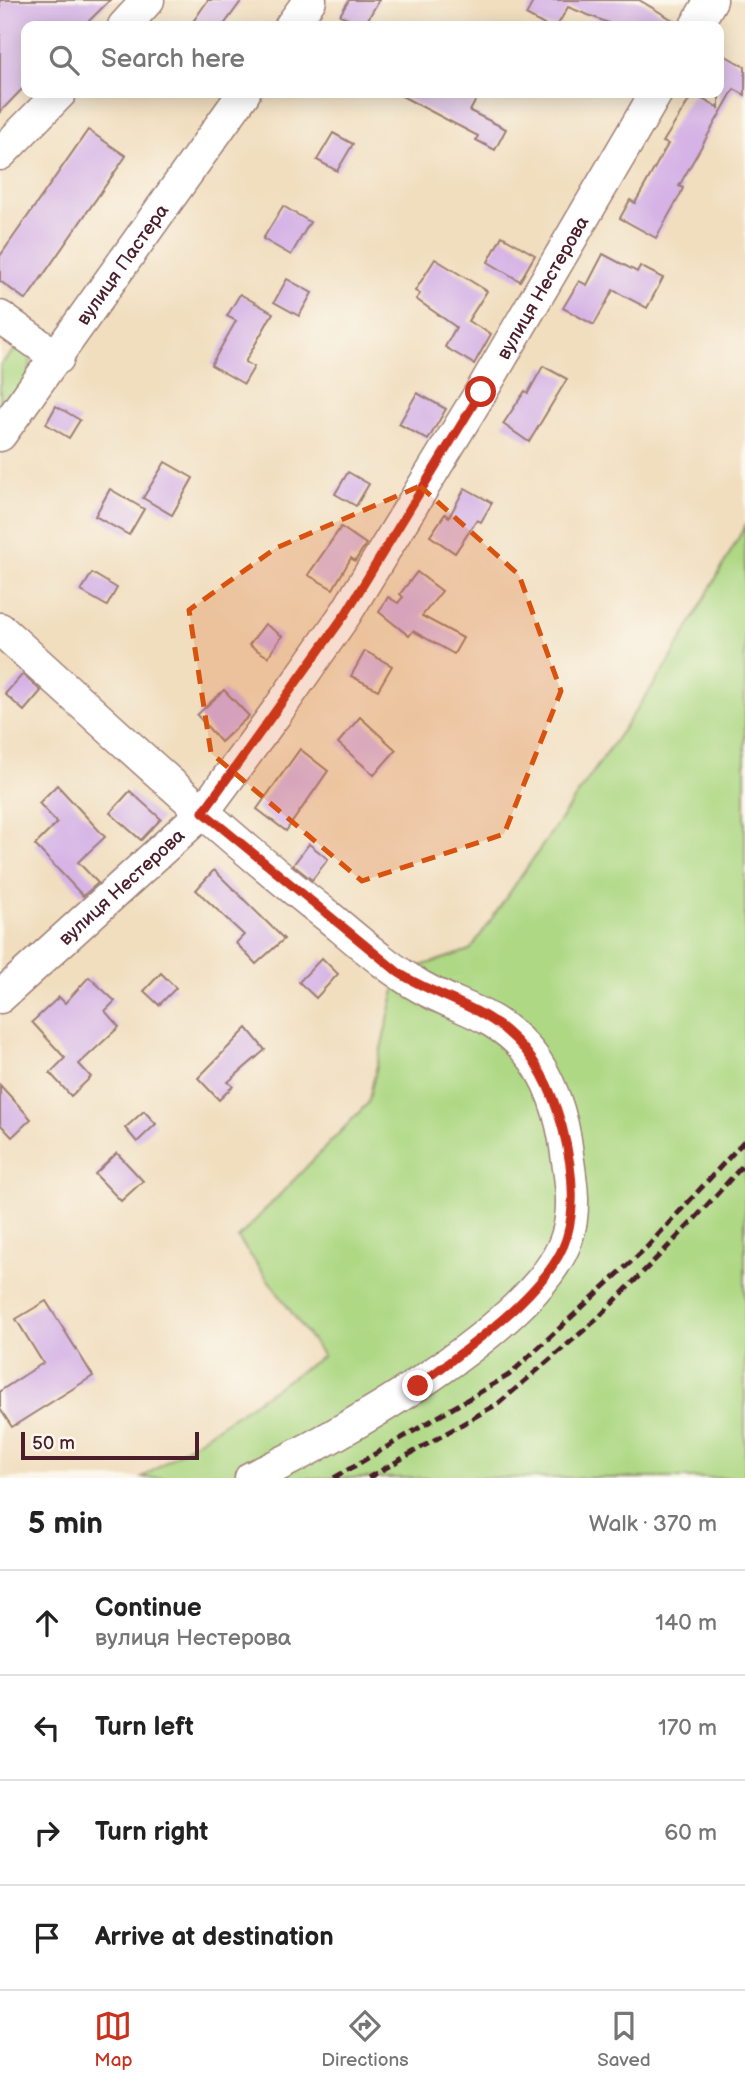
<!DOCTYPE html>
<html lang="en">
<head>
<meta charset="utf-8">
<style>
  :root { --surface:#fff; --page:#f2f2f2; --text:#222; --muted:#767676; --line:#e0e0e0; --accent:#c8321e }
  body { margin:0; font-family:"Balsamiq Sans",sans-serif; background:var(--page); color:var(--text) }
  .scale { position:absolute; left:21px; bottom:18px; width:178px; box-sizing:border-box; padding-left:7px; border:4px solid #4a1f2b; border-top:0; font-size:19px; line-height:24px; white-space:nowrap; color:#4a1f2b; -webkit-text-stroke:5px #fbf7ec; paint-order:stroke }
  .stop { position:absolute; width:21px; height:21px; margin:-16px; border:5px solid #c8321e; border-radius:50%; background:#fff }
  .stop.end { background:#c8321e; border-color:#fff; box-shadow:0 2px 7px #0008 }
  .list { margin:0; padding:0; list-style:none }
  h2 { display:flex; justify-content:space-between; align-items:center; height:91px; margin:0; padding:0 28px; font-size:30px }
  h2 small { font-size:23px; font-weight:400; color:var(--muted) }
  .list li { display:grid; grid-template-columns:46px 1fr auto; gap:21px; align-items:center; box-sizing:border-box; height:105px; padding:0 28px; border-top:2px solid var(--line) }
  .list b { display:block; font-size:26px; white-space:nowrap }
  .list p { margin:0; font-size:23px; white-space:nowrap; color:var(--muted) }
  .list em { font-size:23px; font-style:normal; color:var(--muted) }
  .icon { flex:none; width:38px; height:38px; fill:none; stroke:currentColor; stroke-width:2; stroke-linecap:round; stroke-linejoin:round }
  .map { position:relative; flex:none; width:745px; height:1478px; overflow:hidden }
  .search { position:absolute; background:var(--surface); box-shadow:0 4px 18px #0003; left:21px; right:21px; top:21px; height:77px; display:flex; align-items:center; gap:18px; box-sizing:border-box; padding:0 24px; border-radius:14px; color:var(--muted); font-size:26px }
  .sheet { height:511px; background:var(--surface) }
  nav { display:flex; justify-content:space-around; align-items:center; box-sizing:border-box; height:98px; border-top:2px solid var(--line); background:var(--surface); font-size:19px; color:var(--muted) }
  nav a { display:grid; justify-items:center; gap:4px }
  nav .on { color:var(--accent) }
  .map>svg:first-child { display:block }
  .green { fill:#aed884; stroke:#7c7c58; stroke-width:2 }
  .building { fill:#d5b3e6 }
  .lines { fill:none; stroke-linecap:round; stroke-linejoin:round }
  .minor-casing { stroke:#9e7e75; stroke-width:35 }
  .minor { stroke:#fff; stroke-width:32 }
  .rail { stroke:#4a1f2b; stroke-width:5; stroke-dasharray:10 5; stroke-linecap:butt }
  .route { stroke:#c8321e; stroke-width:9 }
  .marked { fill:#d8530f; fill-opacity:0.2; stroke:#d8530f; stroke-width:5; stroke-dasharray:14 9; stroke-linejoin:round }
  .labels { text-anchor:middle; stroke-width:7; stroke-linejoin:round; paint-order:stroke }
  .street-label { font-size:19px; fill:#4a1f2b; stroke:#fbf7ec }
</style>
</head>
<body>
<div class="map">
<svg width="745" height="1478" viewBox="0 0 745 1478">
  <rect width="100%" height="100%" fill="#fbf7ec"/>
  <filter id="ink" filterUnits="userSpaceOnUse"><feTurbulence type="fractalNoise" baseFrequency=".0143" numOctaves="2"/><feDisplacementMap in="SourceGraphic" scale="14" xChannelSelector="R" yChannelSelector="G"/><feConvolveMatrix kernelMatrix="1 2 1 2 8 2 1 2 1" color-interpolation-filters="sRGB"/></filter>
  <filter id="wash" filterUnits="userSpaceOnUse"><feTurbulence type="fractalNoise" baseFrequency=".00686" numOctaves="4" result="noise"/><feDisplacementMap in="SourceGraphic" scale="28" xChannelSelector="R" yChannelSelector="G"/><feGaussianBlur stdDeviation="1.57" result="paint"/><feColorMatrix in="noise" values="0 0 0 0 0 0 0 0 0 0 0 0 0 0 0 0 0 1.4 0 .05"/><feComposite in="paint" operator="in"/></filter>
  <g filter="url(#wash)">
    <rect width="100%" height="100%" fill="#f1debf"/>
    <g class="green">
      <path d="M20 345 31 361 27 383 0 420V365Z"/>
      <path d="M745 526V1478H142L323 1356 238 1238 368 1103 399 973 470 950 668 664Z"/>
    </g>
    <g id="blocks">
      <g class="building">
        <path d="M0 0H110L84 26H26V85L0 112Z"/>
        <path d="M208 0H242L223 26H190Z"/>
        <path d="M349 0H379L364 26 340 15Z"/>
        <path d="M534 0H639L678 23V26H616L568 7 557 26H546L526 15Z"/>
        <path d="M719 52 745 67V95L734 89 679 186 683 188 680 195 656 238 620 218 630 200 635 203 668 144 663 142 693 94 719 108Z"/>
        <path d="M396 93H467L477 98 470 111 506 129 495 150 476 140 478 136Z"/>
        <path d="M88 130 126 156 26 300 0 281V256Z"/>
        <path d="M333 133 353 144 337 171 317 160Z"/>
        <path d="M283 206 310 222 291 255 263 239Z"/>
        <path d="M502 236 535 255 520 281 488 262Z"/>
        <path d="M603 254 637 272 640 266 663 278 647 308 613 290 594 325 563 308 579 281 587 285Z"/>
        <path d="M435 259 487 291 468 321 491 334 474 364 445 347 456 327 416 299 420 294 415 291Z"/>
        <path d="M287 279 312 293 299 316 274 302Z"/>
        <path d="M240 294 273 313 245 362 254 367 244 384 211 365 236 321 227 316Z"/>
        <path d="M543 366 567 379 529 442 503 424 525 391 528 393Z"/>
        <path d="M417 393 446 409 428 440 399 424Z"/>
        <path d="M56 406 80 420 69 438 46 424Z"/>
        <path d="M165 462 193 478 172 515 143 498Z"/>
        <path d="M348 472 369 484 356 506 335 494Z"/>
        <path d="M465 488 492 503 481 522 477 520 455 553 430 536 445 514 449 517Z"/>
        <path d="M110 489 144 509 129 535 95 516Z"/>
        <path d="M341 527 366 544 355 561 351 558 333 589 308 575Z"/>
        <path d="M417 572 442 591 422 616 463 638 454 654 413 631 409 636 379 612 388 597 398 603 403 597 400 594Z"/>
        <path d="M92 573 117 588 107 606 81 591Z"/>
        <path d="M265 624 282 636 268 657 249 645Z"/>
        <path d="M365 651 392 666 378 690 351 676Z"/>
        <path d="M23 674 41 691 24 711 5 694Z"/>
        <path d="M224 690 249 716 221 742 197 715Z"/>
        <path d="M360 717 396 750 374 775 338 743Z"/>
        <path d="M300 749 328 771 286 831 257 809Z"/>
        <path d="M57 785 105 837 78 862 98 883 83 896 35 845 57 823 39 803Z"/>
        <path d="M130 791 161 819 141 840 110 813Z"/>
        <path d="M309 844 328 859 312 880 293 865Z"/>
        <path d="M214 870 284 939 256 964 236 943 244 935 196 890Z"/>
        <path d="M322 958 338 974 316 998 299 982Z"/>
        <path d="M161 973 176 988 159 1005 144 991Z"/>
        <path d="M89 977 115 1001 105 1011 119 1027 79 1064 91 1077 71 1096 50 1073 65 1058 32 1022 59 997 65 1003Z"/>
        <path d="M247 1028 265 1050 228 1082 233 1086 219 1100 198 1078Z"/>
        <path d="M0 1085 31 1119 12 1137 0 1124Z"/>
        <path d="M144 1111 156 1124 137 1142 125 1128Z"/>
        <path d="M117 1153 143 1181 121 1201 95 1174Z"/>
        <path d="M46 1301 93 1376 12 1427 0 1409V1391L43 1363 16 1319Z"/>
      </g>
    </g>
  </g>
  <g filter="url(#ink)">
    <use href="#blocks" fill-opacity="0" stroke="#9e7e75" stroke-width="2"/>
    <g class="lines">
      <defs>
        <g id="minor">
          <path d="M124 26 148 0"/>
          <path d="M291 26 310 0"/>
          <path d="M696 26 711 0"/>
          <path d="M0 154 60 93"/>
          <path d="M0 317 58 358"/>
          <path id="s1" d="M0 435 244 93"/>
          <path d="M0 629C108 726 214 827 329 917 358 941 388 968 421 987 458 1008 494 1013 525 1048 550 1075 563 1118 567 1154 571 1181 576 1209 567 1237 540 1325 333 1440 251 1478"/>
          <path id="s2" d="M0 997 203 812 276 713 346 613 481 392 656 93"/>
        </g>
      </defs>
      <use href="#minor" class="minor-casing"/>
      <use href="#minor" class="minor"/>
      <g class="rail">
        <path d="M334 1478 509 1375 648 1246 745 1140"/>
        <path d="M368 1478 499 1403 597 1319 691 1223 745 1163"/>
      </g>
    </g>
  </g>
  <g class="lines" filter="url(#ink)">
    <path class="route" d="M418 1386C462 1351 552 1291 567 1236 577 1202 571 1160 562 1126 551 1088 537 1057 506 1031 475 1004 433 995 399 973L203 812 346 613 481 392"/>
  </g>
  <path class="marked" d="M420 486 519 575 561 691 504 834 362 881 211 753 189 610 276 548Z"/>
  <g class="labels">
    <g class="street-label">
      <text dy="7" stroke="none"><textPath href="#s1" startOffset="210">вулиця Пастера</textPath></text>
      <text dy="7" stroke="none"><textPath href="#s2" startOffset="900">вулиця Нестерова</textPath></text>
      <text dy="7" stroke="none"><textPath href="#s2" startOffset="164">вулиця Нестерова</textPath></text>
    </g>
  </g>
</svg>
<div class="scale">50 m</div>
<div class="stop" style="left:481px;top:392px"></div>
<div class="stop end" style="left:418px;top:1386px"></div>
<div class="search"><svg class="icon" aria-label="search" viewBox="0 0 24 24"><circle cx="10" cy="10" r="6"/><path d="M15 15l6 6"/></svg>Search here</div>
</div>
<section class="sheet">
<h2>5 min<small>Walk · 370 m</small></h2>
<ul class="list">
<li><svg class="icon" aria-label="ahead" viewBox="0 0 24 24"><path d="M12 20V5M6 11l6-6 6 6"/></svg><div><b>Continue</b><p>вулиця Нестерова</p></div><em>140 m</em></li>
<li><svg class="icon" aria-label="left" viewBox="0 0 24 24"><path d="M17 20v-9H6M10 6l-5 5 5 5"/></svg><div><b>Turn left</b></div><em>170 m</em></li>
<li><svg class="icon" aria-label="right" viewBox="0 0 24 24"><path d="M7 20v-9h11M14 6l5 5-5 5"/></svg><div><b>Turn right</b></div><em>60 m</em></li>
<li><svg class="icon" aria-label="arrive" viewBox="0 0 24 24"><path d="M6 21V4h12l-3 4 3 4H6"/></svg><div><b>Arrive at destination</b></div></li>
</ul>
</section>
<nav>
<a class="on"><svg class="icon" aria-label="map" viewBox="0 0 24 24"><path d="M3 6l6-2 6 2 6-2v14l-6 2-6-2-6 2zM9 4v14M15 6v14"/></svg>Map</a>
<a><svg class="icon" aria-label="directions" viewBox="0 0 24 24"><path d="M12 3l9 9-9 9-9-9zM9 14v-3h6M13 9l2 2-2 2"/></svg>Directions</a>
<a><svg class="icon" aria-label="saved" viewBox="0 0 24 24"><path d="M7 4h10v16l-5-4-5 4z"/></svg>Saved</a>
</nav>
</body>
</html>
